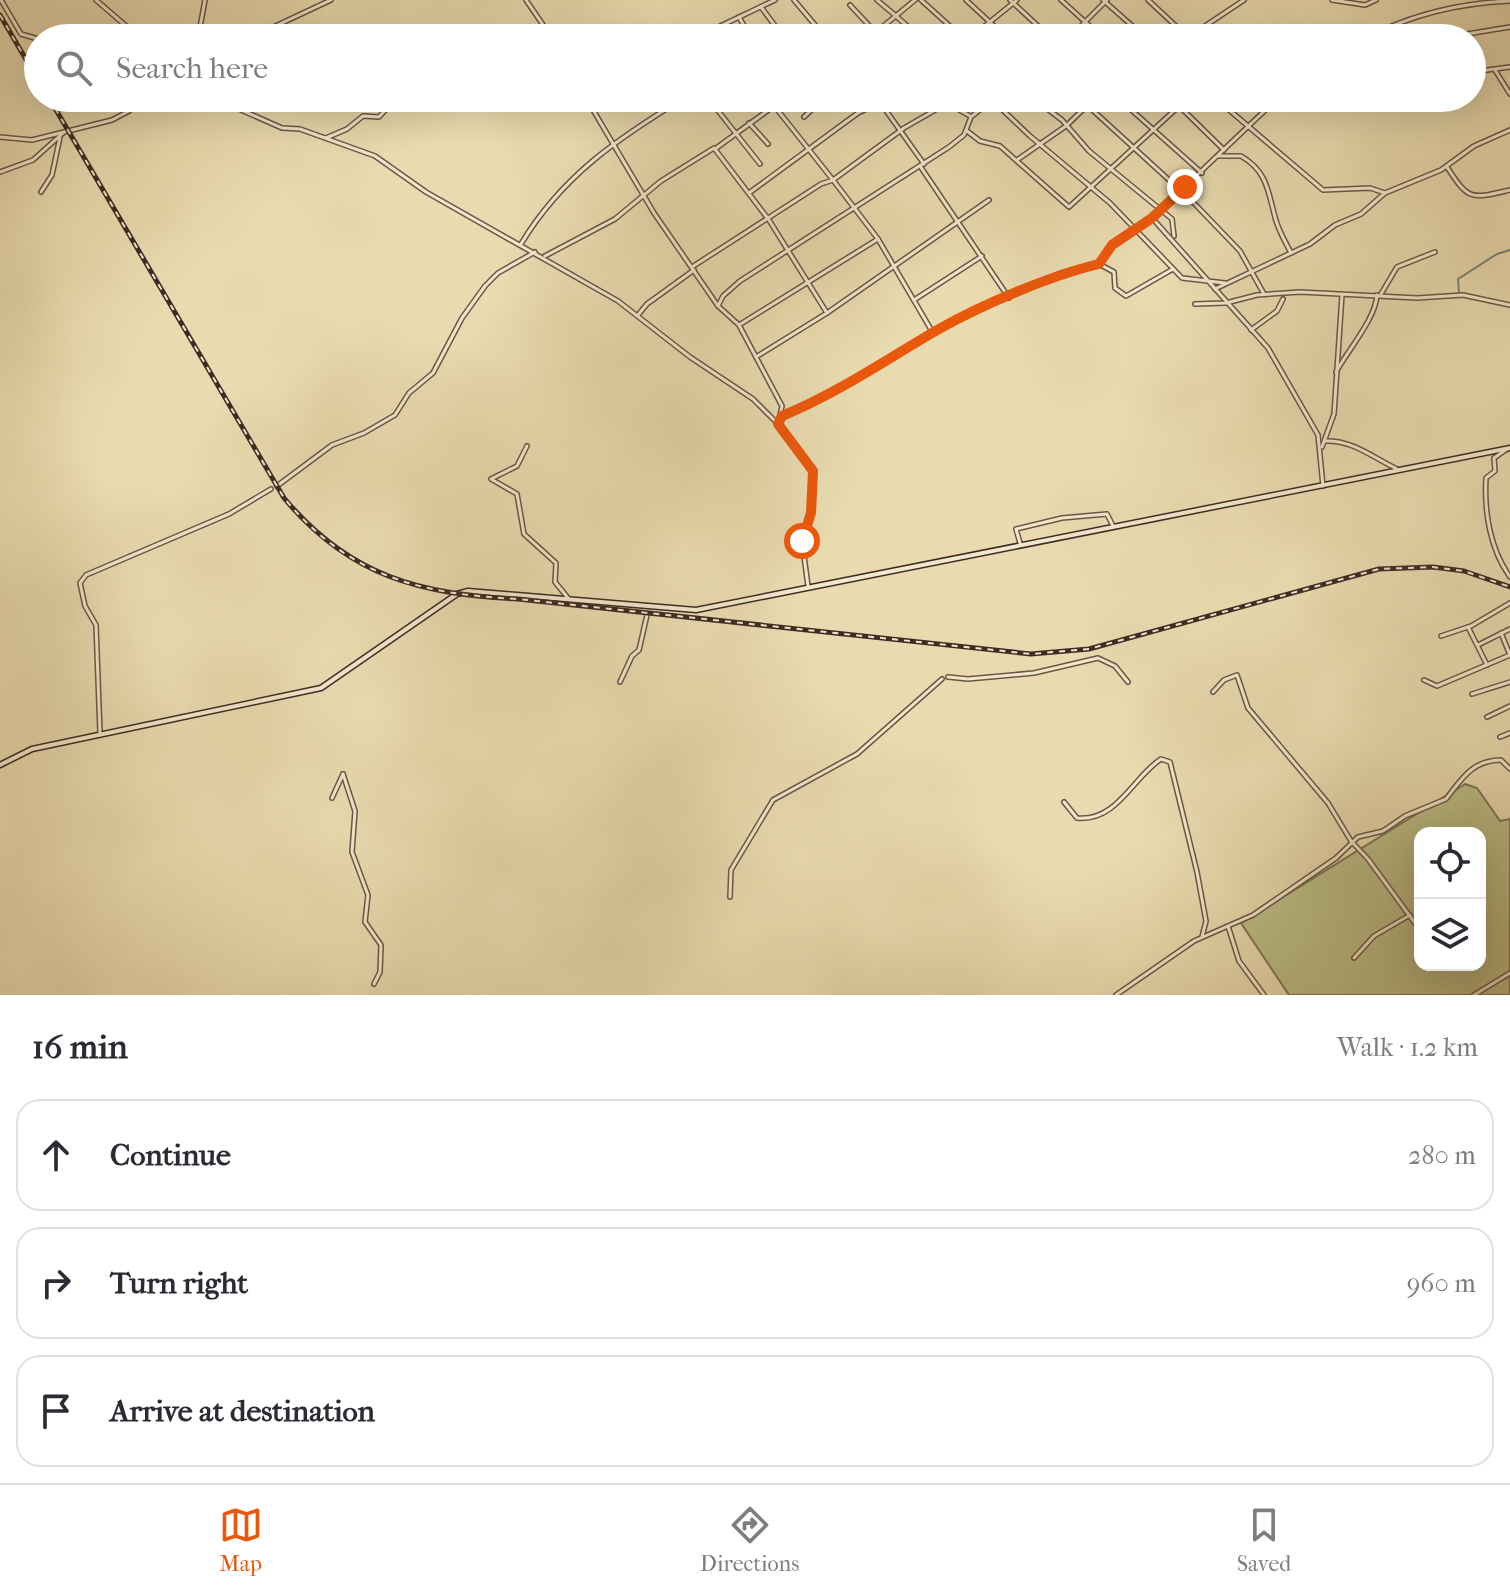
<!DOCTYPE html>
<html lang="en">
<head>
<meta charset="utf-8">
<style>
  :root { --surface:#fff; --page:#f7f7f7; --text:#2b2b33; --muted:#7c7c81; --line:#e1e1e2; --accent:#ea580c }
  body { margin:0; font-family:"IM FELL French Canon",serif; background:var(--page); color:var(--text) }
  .controls { position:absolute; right:24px; bottom:24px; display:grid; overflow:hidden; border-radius:16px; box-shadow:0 8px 32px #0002 }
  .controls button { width:72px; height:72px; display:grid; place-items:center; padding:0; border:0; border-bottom:2px solid var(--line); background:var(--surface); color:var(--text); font:40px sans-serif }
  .stop { position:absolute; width:24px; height:24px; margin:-18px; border:6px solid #ea580c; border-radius:50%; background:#fff }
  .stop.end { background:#ea580c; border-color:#fff; box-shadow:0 2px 8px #0008 }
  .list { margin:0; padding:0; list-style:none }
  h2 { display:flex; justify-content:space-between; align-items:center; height:104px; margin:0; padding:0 32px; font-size:34px }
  h2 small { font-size:26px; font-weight:400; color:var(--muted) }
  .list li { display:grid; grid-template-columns:52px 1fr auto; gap:24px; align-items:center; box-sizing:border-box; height:112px; margin:0 16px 16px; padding:0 16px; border:2px solid var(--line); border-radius:24px }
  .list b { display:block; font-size:30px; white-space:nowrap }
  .list em { font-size:26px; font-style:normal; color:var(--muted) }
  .icon { flex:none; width:44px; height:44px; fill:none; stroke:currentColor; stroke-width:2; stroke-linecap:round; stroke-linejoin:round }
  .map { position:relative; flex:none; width:1510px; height:995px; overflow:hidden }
  .search { position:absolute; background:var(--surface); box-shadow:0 8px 32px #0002; left:24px; right:24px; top:24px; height:88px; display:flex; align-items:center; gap:20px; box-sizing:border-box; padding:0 28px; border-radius:44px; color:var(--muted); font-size:30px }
  .sheet { height:488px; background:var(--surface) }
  nav { display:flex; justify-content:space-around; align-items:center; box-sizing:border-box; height:112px; border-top:2px solid var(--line); background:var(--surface); font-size:22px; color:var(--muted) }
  nav a { display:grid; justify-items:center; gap:4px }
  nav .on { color:var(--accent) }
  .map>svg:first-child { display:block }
  .green { fill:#bbbe87; stroke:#7d7455; stroke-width:2; fill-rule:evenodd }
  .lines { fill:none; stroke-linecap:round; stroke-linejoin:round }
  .stream { stroke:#76807a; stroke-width:2 }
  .street-casing { stroke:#6a5746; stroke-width:6 }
  .secondary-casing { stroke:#3f2b23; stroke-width:7 }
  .street { stroke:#f1e7cb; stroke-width:3 }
  .secondary { stroke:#f1e7cb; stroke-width:4 }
  .rail-casing { stroke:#3f2b23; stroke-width:5 }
  .rail { stroke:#f1e7cb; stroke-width:2; stroke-dasharray:6; stroke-linecap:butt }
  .route { stroke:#ea580c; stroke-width:10 }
</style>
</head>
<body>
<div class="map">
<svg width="1510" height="995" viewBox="0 0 1510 995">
  <rect width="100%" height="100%" fill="#e9daaf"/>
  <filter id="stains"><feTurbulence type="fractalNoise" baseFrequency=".0025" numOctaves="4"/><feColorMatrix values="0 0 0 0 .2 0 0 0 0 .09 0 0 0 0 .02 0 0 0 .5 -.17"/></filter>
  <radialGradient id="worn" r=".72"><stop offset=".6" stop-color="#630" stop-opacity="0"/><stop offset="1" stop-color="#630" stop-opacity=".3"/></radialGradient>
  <path class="green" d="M1465 784 1477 788 1500 821 1510 819V995H1289L1241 923ZM1420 833H1480V965H1420Z"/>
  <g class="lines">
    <path class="stream" d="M1459 294 1458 279 1497 254 1510 250"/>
    <defs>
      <g id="street">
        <path d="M1 0 21 34 38 39"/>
        <path d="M96 0 140 38"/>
        <path d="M526 0 552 38"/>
        <path d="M794 0 826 38"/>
        <path d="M877 0 896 16"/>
        <path d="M921 0 963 38"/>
        <path d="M966 0 1007 38"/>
        <path d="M1010 0 1051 38"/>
        <path d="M1061 0 1103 38"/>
        <path d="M1103 0 1146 38"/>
        <path d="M1148 0 1178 28"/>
        <path d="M1332 0 1365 5 1376 0"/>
        <path d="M850 5 876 33"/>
        <path d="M761 7 784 38"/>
        <path d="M739 17 751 38"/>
        <path d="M897 17 921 38"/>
        <path d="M719 27 725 38"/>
        <path d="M1078 31 1098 30"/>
        <path d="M1368 37C1413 14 1461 3 1510 1"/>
        <path d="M198 38 205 0"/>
        <path d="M259 38 267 30 331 0"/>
        <path d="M679 38 712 30 775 0"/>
        <path d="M869 38 915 0"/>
        <path d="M970 38 1017 0"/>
        <path d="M1069 38 1107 0"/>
        <path d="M1157 38 1178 28 1193 34 1244 0"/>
        <path d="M1443 38 1510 27"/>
        <path d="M1495 70 1510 94"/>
        <path d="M1472 72 1510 67"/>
        <path d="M214 98 282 128 300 129 375 156 426 192 618 301 690 357 753 399 778 424 813 471 811 513 802 541 808 586"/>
        <path d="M447 98H464"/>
        <path d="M586 98 654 213 718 306 739 325 782 406 778 424"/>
        <path d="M708 98 760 164"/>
        <path d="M768 98 833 180 904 128 937 109"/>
        <path d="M877 98 924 164"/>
        <path d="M927 98 937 109 954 107 970 116"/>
        <path d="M990 98 1030 136 1110 203 1182 278 1225 283"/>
        <path d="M1033 98 1062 120 1089 151 1172 219 1174 236"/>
        <path d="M1077 98 1086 106"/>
        <path d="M1118 98 1202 173"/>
        <path d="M1171 98 1224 150"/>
        <path d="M1215 98 1323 190 1370 188 1385 193"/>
        <path d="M1088 106 1191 200 1240 251 1264 294"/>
        <path d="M804 117 824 98"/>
        <path d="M749 123 768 144"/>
        <path d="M967 131 980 141 1000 146 1069 207 1188 98"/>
        <path d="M0 137 32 140 112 120 129 111 143 98"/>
        <path d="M326 138 347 129 363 116 379 117 388 107 414 98"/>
        <path d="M715 149 785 98"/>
        <path d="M1219 156H1241C1267 171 1268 191 1275 217 1278 230 1285 241 1291 253"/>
        <path d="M1017 160 1066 126 1095 98"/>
        <path d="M920 166 1009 298"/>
        <path d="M1447 167C1469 201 1471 199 1510 190"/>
        <path d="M0 172 33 160 63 133"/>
        <path d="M41 192 52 175 60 137"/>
        <path d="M749 193 858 113 890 98"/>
        <path d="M1153 219 1268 348 1318 435 1323 486"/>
        <path d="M521 244C562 176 617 139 684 98"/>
        <path d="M545 256 615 219 661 181 714 148 769 220 827 313"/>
        <path d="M1099 264 1114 272 1115 288 1126 296 1173 269"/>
        <path d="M692 267 821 184 833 180 878 239 933 333"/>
        <path d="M1215 289 1310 244 1335 225 1361 214 1385 193 1441 170 1474 146 1510 130"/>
        <path d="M1381 294 1397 267 1435 252"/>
        <path d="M914 300 982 256"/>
        <path d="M1195 304 1226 303 1257 295 1300 292 1417 298 1463 295 1510 305"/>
        <path d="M718 306 723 296 740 281 949 147 964 135 971 117 995 98"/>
        <path d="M638 315 647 304 694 270"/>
        <path d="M739 325 878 239"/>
        <path d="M1251 330 1277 311 1283 299"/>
        <path d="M756 357 827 313 989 200"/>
        <path d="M1336 372C1348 350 1376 318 1377 295"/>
        <path d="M782 416 867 374 941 327 1061 273 1099 264 1112 245 1152 218 1278 98"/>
        <path d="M1325 441C1353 440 1372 457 1397 469"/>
        <path d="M527 446 517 466 491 479 517 494 524 534 556 563 555 582 568 598"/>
        <path d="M1322 447 1334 414 1342 295"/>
        <path d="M1507 449 1494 458 1495 471 1486 478C1484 512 1490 549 1510 577"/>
        <path d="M277 486 332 445 364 433 395 415 409 393 433 373 462 318 485 286 498 273 535 252"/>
        <path d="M1020 543 1016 529 1062 518 1107 514 1113 526"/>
        <path d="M1468 627 1487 665"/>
        <path d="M1501 633 1510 655"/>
        <path d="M1441 636 1471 626 1510 603"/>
        <path d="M1478 645 1510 629"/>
        <path d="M948 677 968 679 1034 673 1098 658 1115 666 1128 682"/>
        <path d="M1424 680 1437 686 1510 655"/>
        <path d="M620 682 632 656 639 650 647 615"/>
        <path d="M1213 692 1224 680 1237 675 1248 708 1328 803 1351 841 1368 859 1420 930"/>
        <path d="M1472 694 1510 682"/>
        <path d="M1487 717 1510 706"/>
        <path d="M100 733 96 625 85 606 80 583 86 575 229 514 271 489"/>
        <path d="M1500 737 1510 733"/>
        <path d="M343 774 355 811 352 852 368 895 365 922 381 945 380 972 374 984"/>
        <path d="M332 798 343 774"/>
        <path d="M1064 802 1077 818C1117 822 1133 777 1161 759L1170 762 1197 872 1206 921 1202 937"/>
        <path d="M730 897 731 870 773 800 857 754 942 679"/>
        <path d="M1228 926 1239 961 1264 995"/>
        <path d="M1354 958 1374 936 1410 915"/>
        <path d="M1116 995 1194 941 1253 915 1336 858 1358 837 1383 831 1405 816 1446 799C1461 780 1472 760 1501 760L1510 769"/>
        <path d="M1474 995 1510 973"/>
      </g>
      <path id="secondary" d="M0 765 32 749 321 688 457 594 468 591 696 610 1510 448"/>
    </defs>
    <use href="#street" class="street-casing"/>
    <use href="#secondary" class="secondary-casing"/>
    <use href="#street" class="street"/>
    <use href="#secondary" class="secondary"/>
    <defs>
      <g id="rail">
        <path d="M0 15 38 80"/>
        <path d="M49 98 284 498C350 577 420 594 518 599L1031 654 1089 649 1379 569 1433 567 1464 571 1510 587"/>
      </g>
    </defs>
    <use href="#rail" class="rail-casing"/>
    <use href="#rail" class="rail"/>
  </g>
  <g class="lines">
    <path class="route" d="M802 541 811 513 813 471 778 424 782 416C838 393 887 359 939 329 981 305 1052 275 1099 264L1112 245 1152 218 1185 187"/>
  </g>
  <rect width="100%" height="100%" filter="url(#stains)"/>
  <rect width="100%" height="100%" fill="url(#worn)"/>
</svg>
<div class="controls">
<button><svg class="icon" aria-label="locate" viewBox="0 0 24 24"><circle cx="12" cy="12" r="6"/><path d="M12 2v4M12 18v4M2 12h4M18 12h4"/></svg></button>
<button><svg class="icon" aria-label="layers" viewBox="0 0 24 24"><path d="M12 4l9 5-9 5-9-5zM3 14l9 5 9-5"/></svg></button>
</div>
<div class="stop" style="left:802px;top:541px"></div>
<div class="stop end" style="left:1185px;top:187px"></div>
<div class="search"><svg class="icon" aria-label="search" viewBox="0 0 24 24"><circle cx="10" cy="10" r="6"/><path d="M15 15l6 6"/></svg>Search here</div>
</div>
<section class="sheet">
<h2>16 min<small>Walk · 1.2 km</small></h2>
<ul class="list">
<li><svg class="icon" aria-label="ahead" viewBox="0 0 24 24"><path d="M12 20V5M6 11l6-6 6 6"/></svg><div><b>Continue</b></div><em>280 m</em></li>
<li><svg class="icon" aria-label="right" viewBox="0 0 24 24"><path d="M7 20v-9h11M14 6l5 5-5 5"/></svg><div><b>Turn right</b></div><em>960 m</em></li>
<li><svg class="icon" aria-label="arrive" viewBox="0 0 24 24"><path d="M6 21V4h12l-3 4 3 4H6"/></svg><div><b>Arrive at destination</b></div></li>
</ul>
</section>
<nav>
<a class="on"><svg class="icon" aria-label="map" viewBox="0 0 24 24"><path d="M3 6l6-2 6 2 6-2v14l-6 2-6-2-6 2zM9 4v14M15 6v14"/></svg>Map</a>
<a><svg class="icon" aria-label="directions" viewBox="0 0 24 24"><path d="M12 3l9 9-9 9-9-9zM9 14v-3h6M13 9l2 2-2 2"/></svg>Directions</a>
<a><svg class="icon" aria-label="saved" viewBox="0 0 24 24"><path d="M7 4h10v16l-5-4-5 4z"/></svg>Saved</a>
</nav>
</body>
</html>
